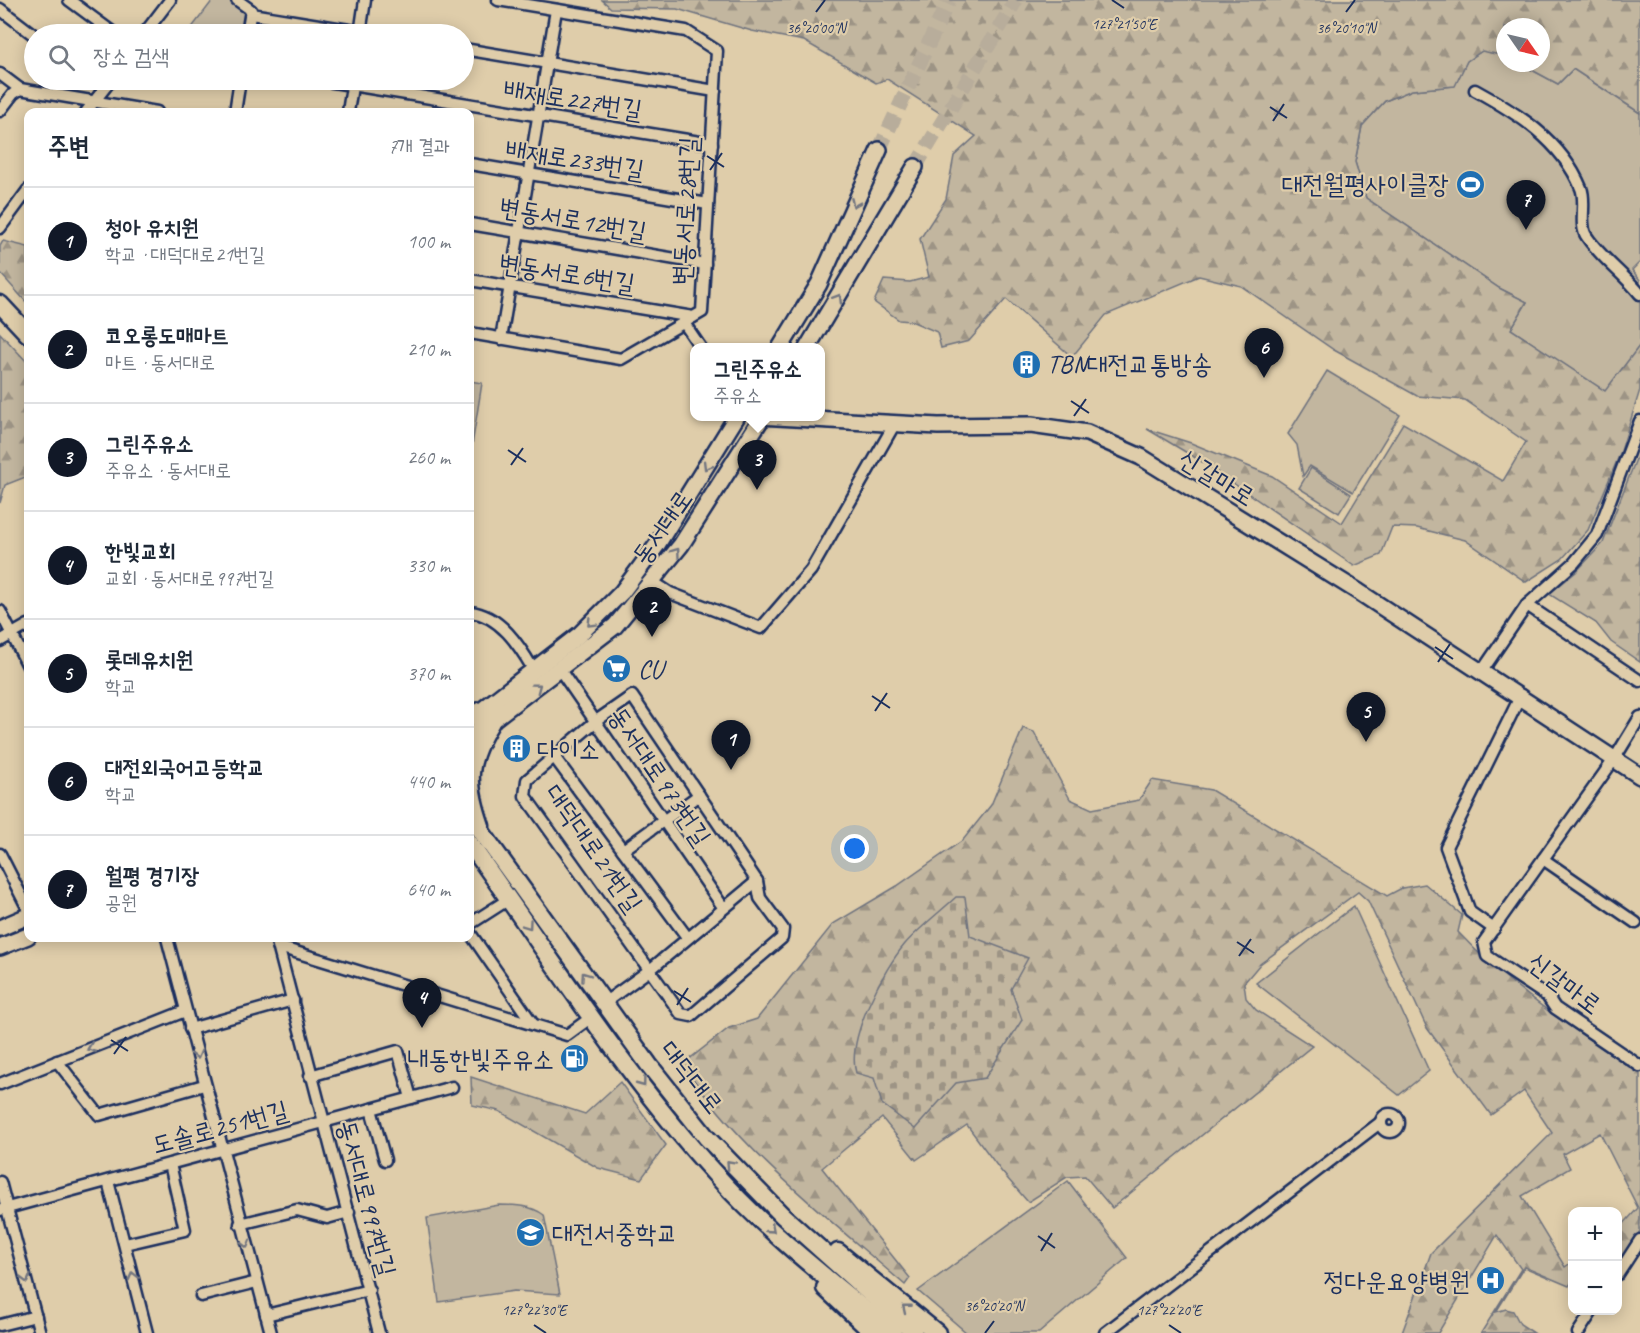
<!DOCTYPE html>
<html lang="ko">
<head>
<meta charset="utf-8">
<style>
  :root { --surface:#fff; --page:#f6f6f7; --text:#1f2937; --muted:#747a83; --line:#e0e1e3; --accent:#111827 }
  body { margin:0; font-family:Caveat,"Poor Story",sans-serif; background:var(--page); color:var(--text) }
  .controls { position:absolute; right:18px; bottom:18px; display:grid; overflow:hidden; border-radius:12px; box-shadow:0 3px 15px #0003 }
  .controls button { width:54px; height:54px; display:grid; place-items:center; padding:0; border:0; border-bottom:2px solid var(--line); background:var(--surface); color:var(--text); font:30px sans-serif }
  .compass { position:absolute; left:1496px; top:18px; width:54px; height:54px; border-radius:50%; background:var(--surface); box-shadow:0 3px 15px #0003; rotate:124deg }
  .you { position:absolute; left:855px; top:849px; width:21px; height:21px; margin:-15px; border:4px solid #fff; border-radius:50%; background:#1a73e8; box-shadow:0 0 0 9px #1a73e833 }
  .badge { display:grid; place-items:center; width:39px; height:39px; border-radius:50%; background:var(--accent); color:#fff; font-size:20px; font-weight:700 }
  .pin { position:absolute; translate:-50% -50px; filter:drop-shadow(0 2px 3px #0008) }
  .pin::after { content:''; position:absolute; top:32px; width:21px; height:18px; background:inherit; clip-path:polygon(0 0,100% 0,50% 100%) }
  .popup { position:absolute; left:690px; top:343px; width:135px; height:78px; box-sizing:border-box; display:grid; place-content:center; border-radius:12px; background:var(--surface); filter:drop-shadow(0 2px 4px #0005); font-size:20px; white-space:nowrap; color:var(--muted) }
  .popup b { font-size:22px; color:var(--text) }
  .popup::after { content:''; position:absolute; left:50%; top:100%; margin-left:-12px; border:12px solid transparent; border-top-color:var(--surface) }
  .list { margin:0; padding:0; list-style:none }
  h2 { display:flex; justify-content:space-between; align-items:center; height:78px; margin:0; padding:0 24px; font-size:26px }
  h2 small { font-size:20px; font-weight:400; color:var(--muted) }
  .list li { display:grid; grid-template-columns:39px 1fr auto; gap:18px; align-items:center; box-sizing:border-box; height:108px; padding:0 24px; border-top:2px solid var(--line) }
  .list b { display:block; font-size:22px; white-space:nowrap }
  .list p { margin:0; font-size:20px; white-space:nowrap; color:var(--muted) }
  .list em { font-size:20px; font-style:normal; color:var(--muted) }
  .icon { flex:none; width:33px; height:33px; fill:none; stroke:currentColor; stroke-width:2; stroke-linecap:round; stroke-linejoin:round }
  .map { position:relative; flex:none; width:1640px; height:1333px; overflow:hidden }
  .search { position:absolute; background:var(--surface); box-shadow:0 3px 15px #0003; left:24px; top:24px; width:450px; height:66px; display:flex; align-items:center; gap:15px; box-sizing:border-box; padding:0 21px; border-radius:33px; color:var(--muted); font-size:22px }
  .panel { position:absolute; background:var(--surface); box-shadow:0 3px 15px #0003; left:24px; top:108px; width:450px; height:834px; border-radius:12px }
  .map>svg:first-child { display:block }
  .green { fill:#c2b69f; stroke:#6e727e; stroke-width:1.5 }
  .forest { fill:url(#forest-firs); stroke:#6e727e; stroke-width:1.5 }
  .cemetery { fill:url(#cemetery-stones); stroke:#6e727e; stroke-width:1.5 }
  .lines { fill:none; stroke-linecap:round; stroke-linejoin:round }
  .secondary-tunnel { stroke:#b8ad9b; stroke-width:15; stroke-dasharray:15 8; stroke-linecap:butt }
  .street-casing { stroke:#1b2f5e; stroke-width:15 }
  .secondary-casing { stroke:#1b2f5e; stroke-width:20 }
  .primary-casing { stroke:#1b2f5e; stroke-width:21 }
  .street { stroke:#dfcdaa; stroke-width:10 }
  .secondary { stroke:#dfcdaa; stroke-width:15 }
  .primary { stroke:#dfcdaa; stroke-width:16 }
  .oneway { stroke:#737680 }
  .ticks { fill:none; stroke:#1b2f5e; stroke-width:2 }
  .labels { text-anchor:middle; stroke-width:4.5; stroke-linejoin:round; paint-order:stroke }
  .street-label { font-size:26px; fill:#1b2f5e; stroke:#dfcdaa }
  .poi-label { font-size:26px; fill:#1b2f5e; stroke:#dfcdaa; text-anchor:start }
  .ticks-label { font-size:15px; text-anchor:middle; fill:#1b2f5e; stroke:#dfcdaa; stroke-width:4.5; stroke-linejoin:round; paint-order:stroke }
</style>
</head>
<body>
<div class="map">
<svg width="1640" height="1333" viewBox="0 0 1640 1333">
  <defs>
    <pattern id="forest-firs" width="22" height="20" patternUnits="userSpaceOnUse" patternTransform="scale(1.5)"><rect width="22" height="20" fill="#c2b69f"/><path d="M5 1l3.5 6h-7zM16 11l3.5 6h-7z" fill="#9d9485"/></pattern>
    <pattern id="cemetery-stones" width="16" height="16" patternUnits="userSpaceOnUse" patternTransform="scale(1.5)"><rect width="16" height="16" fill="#c2b69f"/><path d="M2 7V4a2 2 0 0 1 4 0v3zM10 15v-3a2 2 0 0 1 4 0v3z" fill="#9d9485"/></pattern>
  </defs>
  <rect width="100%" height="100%" fill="#dfcdaa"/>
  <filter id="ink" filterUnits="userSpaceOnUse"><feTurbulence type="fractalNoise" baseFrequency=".0167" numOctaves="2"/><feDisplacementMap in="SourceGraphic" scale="12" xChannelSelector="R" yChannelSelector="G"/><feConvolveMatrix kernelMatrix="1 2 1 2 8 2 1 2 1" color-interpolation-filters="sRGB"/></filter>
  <g filter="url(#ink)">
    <g class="green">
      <path d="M213 0H231L247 12 243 34H187Z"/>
      <path d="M1482 51 1503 55 1505 63H1519L1558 84 1573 69 1640 113V262L1632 270 1640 280V345L1605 392 1511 329 1527 302 1499 288 1366 198 1355 162 1362 126 1385 101 1412 90 1454 86 1467 61Z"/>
      <path d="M1327 371 1400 415 1353 492 1310 466 1303 476 1297 445 1288 434Z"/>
      <path d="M470 381 482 383 470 458Z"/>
      <path d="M1311 468 1351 494 1339 513 1299 488Z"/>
      <path d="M1354 906 1429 1071 1399 1095 1256 983Z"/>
      <path d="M1068 1181 1127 1258 1039 1333H967L918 1291Z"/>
      <path d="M499 1205C514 1205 531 1205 544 1215L560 1294 514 1291 439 1302 427 1218Z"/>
    </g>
    <g class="forest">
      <path d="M602 0H1640V113L1573 69 1558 84 1519 63H1541V27H1505V56L1482 51 1467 61 1455 86 1412 90 1385 101 1362 126 1355 162 1366 198 1499 288 1527 302 1511 329 1605 391 1640 345V390L1621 451 1588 530 1562 559 1526 582 1465 540 1417 528 1392 527 1381 555 1354 566 1199 460 1147 429 1191 443 1272 476 1342 523 1403 423 1503 481 1526 442 1465 400 1417 396 1334 350 1241 286 1199 276 1106 315 1072 357 1006 299 969 341 941 348 937 332 911 321 899 320 874 302 884 280 910 282 929 277 920 239 946 199 954 156 976 136 887 79 876 83 804 41 752 31 677 9 611 8Z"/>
      <path d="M3 241 28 247V304L0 273V246Z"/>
      <path d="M0 333 28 363V476L5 485 0 503Z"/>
      <path d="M1640 449V662L1611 642 1596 623 1549 594 1576 572 1603 543Z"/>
      <path d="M1023 728 1034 732 1070 799 1092 809 1139 800 1152 780 1211 790 1387 896 1402 888 1425 884 1462 915 1458 932C1511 989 1576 1031 1640 1074V1231L1618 1265 1619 1229 1638 1208 1600 1133 1563 1154 1570 1168 1522 1196 1565 1267 1572 1262V1282L1569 1286 1524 1267 1496 1312 1506 1309 1513 1311 1520 1324 1534 1333H1481L1521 1269 1497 1235 1438 1333H1402L1431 1253 1552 1133 1524 1091 1491 1115 1427 1028 1368 901 1358 892 1260 964 1244 983 1246 998 1256 1010 1312 1046 1112 1208 1085 1176 1067 1177 1028 1202 1001 1171 967 1125 916 1160 882 1118 822 1168 910 1278 905 1285C827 1217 740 1151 683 1064L729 1028 757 1019 833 924 897 886 963 840 991 805Z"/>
      <path d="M471 1077 585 1114 620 1082 666 1145 641 1179 598 1168 499 1111 472 1105Z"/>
    </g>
    <path class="cemetery" d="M956 897H965L970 936 1028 958 1011 989 1022 1020 985 1078 956 1083 915 1129 882 1104 874 1078 856 1073C846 1039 883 970 905 944 920 927 940 912 956 897Z"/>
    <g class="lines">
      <g class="secondary-tunnel">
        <path d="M879 150 949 0"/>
        <path d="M915 167 1016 0"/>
      </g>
      <defs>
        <g id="street">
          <path d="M69 0 115 34"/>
          <path d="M237 0 251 10 247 34"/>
          <path d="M0 9 34 35"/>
          <path d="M251 14 374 34"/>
          <path d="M144 34 170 0"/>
          <path d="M360 34 365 0"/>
          <path d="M464 49 715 91"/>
          <path d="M0 74 20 89 157 112"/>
          <path d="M93 80 104 88"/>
          <path d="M321 80 712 144"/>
          <path d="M1475 90C1517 113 1561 140 1581 188 1587 202 1578 225 1587 237 1601 258 1624 274 1640 294"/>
          <path d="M0 111 13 94 20 89"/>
          <path d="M86 112 111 80"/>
          <path d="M235 112 240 80"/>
          <path d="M348 112 353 80"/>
          <path d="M470 164 708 204"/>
          <path d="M470 224 705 264"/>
          <path d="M0 228 28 190"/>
          <path d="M470 280 693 317"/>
          <path d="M684 323 701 348"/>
          <path d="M470 333 621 359 702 312 717 51 686 31 498 0"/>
          <path d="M501 339 556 10"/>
          <path d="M653 582 670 593 761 628 811 570 894 425"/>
          <path d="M1527 605 1640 681"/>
          <path d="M0 611 28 666"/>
          <path d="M470 612C500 615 519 645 533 669"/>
          <path d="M0 641 28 625"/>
          <path d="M560 670 723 907"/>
          <path d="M1482 671 1527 605 1574 563 1597 535 1640 421"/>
          <path d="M632 696 757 881 760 898 783 929 782 938 691 1016 681 1014 525 796 527 780 596 721Z"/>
          <path d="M1640 717 1615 758 1484 942 1487 956 1547 996 1555 1008 1640 1066"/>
          <path d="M555 758 687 937"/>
          <path d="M623 850 699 795"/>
          <path d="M0 854 28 909"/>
          <path d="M1543 859 1636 923"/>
          <path d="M470 924 509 899"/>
          <path d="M1494 929 1470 912 1446 847 1521 695"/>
          <path d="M470 933 533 1024"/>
          <path d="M167 938 271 1333"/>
          <path d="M276 938 379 1333"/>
          <path d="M279 947 567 1035 593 1016"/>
          <path d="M604 1003 651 969 757 881"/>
          <path d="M190 1029 293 1000"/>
          <path d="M57 1061 99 1115 204 1085"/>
          <path d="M310 1076 398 1051 411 1098"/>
          <path d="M0 1084 185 1011"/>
          <path d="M371 1109 385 1160"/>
          <circle cx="1390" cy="1123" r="9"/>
          <path d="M108 1181 147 1333"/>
          <path d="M0 1182 40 1333"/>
          <path d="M0 1210 452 1087"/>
          <path d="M240 1224 297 1210 327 1218 349 1212"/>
          <path d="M125 1244 185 1230 170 1164"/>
          <path d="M1618 1274 1640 1240"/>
          <path d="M201 1296 257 1282"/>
          <path d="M266 1315 369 1290"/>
          <path d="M0 1325 36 1316"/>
          <path d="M1105 1333 1381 1122"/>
          <path d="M1578 1333 1593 1310"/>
        </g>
        <g id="secondary">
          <path d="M780 348 819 284 879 150"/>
          <path d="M807 348 915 167"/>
          <path d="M759 416 938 426 1031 425 1087 433 1141 457 1359 592 1640 776"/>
          <path d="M472 718 579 635 622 592 657 545 737 416"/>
          <path d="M470 737 615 626 681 545 763 416"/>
          <path d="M0 928 28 916"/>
          <path d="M0 947 28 936"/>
        </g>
        <g id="primary">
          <path d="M0 304 28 334"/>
          <path d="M470 714 481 711"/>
          <path d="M470 816 649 1065 707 1138 782 1215 914 1333"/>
          <path d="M481 826C466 782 466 763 491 722"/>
          <path d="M470 844C549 955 624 1074 717 1176 769 1234 833 1283 893 1333"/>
          <path d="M838 1252 937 1333"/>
          <path d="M825 1288 873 1333"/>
        </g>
      </defs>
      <use href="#street" class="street-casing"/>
      <use href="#secondary" class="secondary-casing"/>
      <use href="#primary" class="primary-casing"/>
      <use href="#street" class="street"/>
      <use href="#secondary" class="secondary"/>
      <use href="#primary" class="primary"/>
    </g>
    <defs><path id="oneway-chevron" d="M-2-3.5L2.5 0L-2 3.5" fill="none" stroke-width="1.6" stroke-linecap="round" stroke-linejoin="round" transform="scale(1.5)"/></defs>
    <g class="oneway">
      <use href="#oneway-chevron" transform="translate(855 203) rotate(114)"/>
      <use href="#oneway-chevron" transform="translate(838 298) rotate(-58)"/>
      <use href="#oneway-chevron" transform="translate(707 466) rotate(121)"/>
      <use href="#oneway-chevron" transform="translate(676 552) rotate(-54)"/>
      <use href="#oneway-chevron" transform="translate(591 623) rotate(135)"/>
      <use href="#oneway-chevron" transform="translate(537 687) rotate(-37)"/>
      <use href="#oneway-chevron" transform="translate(528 925) rotate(55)"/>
      <use href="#oneway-chevron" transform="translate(585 976) rotate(-125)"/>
      <use href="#oneway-chevron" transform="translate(91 1048) rotate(159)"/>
      <use href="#oneway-chevron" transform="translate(197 1055) rotate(75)"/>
      <use href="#oneway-chevron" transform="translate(642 1083) rotate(53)"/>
      <use href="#oneway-chevron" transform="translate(730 1164) rotate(-133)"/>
      <use href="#oneway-chevron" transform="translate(771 1229) rotate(41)"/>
      <use href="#oneway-chevron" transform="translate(246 1244) rotate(74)"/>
      <use href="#oneway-chevron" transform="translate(133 1276) rotate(-104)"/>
      <use href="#oneway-chevron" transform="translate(26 1279) rotate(75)"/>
      <use href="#oneway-chevron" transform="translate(906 1308) rotate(-141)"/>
    </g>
  </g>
  <path class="ticks" d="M1112 0 1124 8M816 12 825 0M1346 12 1355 0M1270 107 1287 118M1273 121 1284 104M707 156 724 167M710 170 722 153M1071 401 1089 413M1074 416 1086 399M508 450 526 462M511 465 523 448M1435 647 1453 659M1438 662 1450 644M872 696 890 708M875 711 887 693M1237 942 1254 953M1239 956 1251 939M674 991 691 1002M677 1005 688 988M111 1040 128 1051M114 1054 126 1037M1038 1236 1055 1248M1041 1251 1052 1233M534 1325 546 1333M1169 1325 1181 1333M985 1333 994 1321"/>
  <defs>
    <symbol id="stadium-disc" viewBox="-11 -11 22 22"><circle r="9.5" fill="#1f6fb2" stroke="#dfcdaa"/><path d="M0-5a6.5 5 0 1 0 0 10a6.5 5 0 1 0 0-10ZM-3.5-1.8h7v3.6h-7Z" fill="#fff"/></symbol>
    <symbol id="building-disc" viewBox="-11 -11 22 22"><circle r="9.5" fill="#1f6fb2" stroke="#dfcdaa"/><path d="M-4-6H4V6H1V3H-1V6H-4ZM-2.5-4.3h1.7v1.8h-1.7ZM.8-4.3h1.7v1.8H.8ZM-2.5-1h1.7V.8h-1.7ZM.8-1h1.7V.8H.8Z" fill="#fff"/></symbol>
    <symbol id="supermarket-disc" viewBox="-11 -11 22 22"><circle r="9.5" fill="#1f6fb2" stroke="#dfcdaa"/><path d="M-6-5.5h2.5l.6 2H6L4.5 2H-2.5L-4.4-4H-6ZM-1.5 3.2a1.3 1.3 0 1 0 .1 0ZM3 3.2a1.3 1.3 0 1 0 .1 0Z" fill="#fff"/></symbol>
    <symbol id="fuel-disc" viewBox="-11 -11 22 22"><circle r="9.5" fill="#1f6fb2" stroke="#dfcdaa"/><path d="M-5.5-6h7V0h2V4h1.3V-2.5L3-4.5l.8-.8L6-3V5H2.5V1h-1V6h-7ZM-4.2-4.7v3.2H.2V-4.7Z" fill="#fff"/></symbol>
    <symbol id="school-disc" viewBox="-11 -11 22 22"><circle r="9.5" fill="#1f6fb2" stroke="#dfcdaa"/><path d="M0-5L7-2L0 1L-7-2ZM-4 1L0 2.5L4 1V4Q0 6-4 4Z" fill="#fff"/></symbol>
    <symbol id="hospital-disc" viewBox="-11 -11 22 22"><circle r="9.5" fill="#1f6fb2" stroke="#dfcdaa"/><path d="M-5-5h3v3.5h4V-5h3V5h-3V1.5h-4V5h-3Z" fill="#fff"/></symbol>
  </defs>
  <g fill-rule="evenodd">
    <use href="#stadium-disc" x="1454" y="168" width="33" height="33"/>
    <use href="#building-disc" x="1010" y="348" width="33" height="33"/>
    <use href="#supermarket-disc" x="600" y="652" width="33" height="33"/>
    <use href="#building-disc" x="500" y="732" width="33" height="33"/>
    <use href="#fuel-disc" x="558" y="1042" width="33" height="33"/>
    <use href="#school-disc" x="514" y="1216" width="33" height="33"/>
    <use href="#hospital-disc" x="1474" y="1264" width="33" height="33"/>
  </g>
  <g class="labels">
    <g class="street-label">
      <text transform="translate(573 99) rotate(9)" y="9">배재로227번길</text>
      <text transform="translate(575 159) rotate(9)" y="9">배재로233번길</text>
      <text transform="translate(685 211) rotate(-87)" y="9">변동서로28번길</text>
      <text transform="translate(573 219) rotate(10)" y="9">변동서로12번길</text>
      <text transform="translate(567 273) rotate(9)" y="9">변동서로6번길</text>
      <text transform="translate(1217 477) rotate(32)" y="9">신갈마로</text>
      <text transform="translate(662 527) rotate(-55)" y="9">동서대로</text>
      <text transform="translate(660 776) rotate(56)" y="9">동서대로973번길</text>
      <text transform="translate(594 848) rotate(55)" y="9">대덕대로21번길</text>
      <text transform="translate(1565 983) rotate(37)" y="9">신갈마로</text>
      <text transform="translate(692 1077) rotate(52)" y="9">대덕대로</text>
      <text transform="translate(220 1127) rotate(-15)" y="9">도솔로251번길</text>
      <text transform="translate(367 1198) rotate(75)" y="9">동서대로997번길</text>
    </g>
    <g class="poi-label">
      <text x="1449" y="193" text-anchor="end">대전월평사이클장</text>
      <text x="1047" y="373">TBN대전교통방송</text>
      <text x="638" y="678">CU</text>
      <text x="537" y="758">다이소</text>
      <text x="554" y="1068" text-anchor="end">내동한빛주유소</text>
      <text x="552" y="1242">대전서중학교</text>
      <text x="1470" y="1290" text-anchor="end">정다운요양병원</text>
    </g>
  </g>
  <g class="ticks-label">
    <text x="1124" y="29">127°21'50"E</text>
    <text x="816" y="33">36°20'00"N</text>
    <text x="1346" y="33">36°20'10"N</text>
    <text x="994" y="1311">36°20'20"N</text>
    <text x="534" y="1315">127°22'30"E</text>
    <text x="1169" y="1315">127°22'20"E</text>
  </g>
</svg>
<div class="controls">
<button>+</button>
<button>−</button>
</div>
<svg class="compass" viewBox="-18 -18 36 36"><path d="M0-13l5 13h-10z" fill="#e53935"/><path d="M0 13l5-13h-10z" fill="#747a83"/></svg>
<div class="you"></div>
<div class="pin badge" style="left:731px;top:770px">1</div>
<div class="pin badge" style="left:652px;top:637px">2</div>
<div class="pin badge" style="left:757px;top:490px">3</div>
<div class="popup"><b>그린주유소</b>주유소</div>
<div class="pin badge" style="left:422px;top:1028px">4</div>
<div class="pin badge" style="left:1366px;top:742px">5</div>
<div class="pin badge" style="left:1264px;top:378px">6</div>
<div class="pin badge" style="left:1526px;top:230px">7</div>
<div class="search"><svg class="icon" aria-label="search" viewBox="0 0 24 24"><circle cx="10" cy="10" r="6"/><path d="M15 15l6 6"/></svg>장소 검색</div>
<section class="panel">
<h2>주변<small>7개 결과</small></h2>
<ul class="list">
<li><span class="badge">1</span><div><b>청아 유치원</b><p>학교 · 대덕대로21번길</p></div><em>100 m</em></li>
<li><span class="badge">2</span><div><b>코오롱도매마트</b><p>마트 · 동서대로</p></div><em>210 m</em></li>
<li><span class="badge">3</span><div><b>그린주유소</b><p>주유소 · 동서대로</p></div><em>260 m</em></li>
<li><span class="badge">4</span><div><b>한빛교회</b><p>교회 · 동서대로997번길</p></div><em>330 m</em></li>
<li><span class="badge">5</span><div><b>롯데유치원</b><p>학교</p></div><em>370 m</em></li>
<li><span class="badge">6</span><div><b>대전외국어고등학교</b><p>학교</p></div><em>440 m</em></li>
<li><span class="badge">7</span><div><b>월평 경기장</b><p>공원</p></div><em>640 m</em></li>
</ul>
</section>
</div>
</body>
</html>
